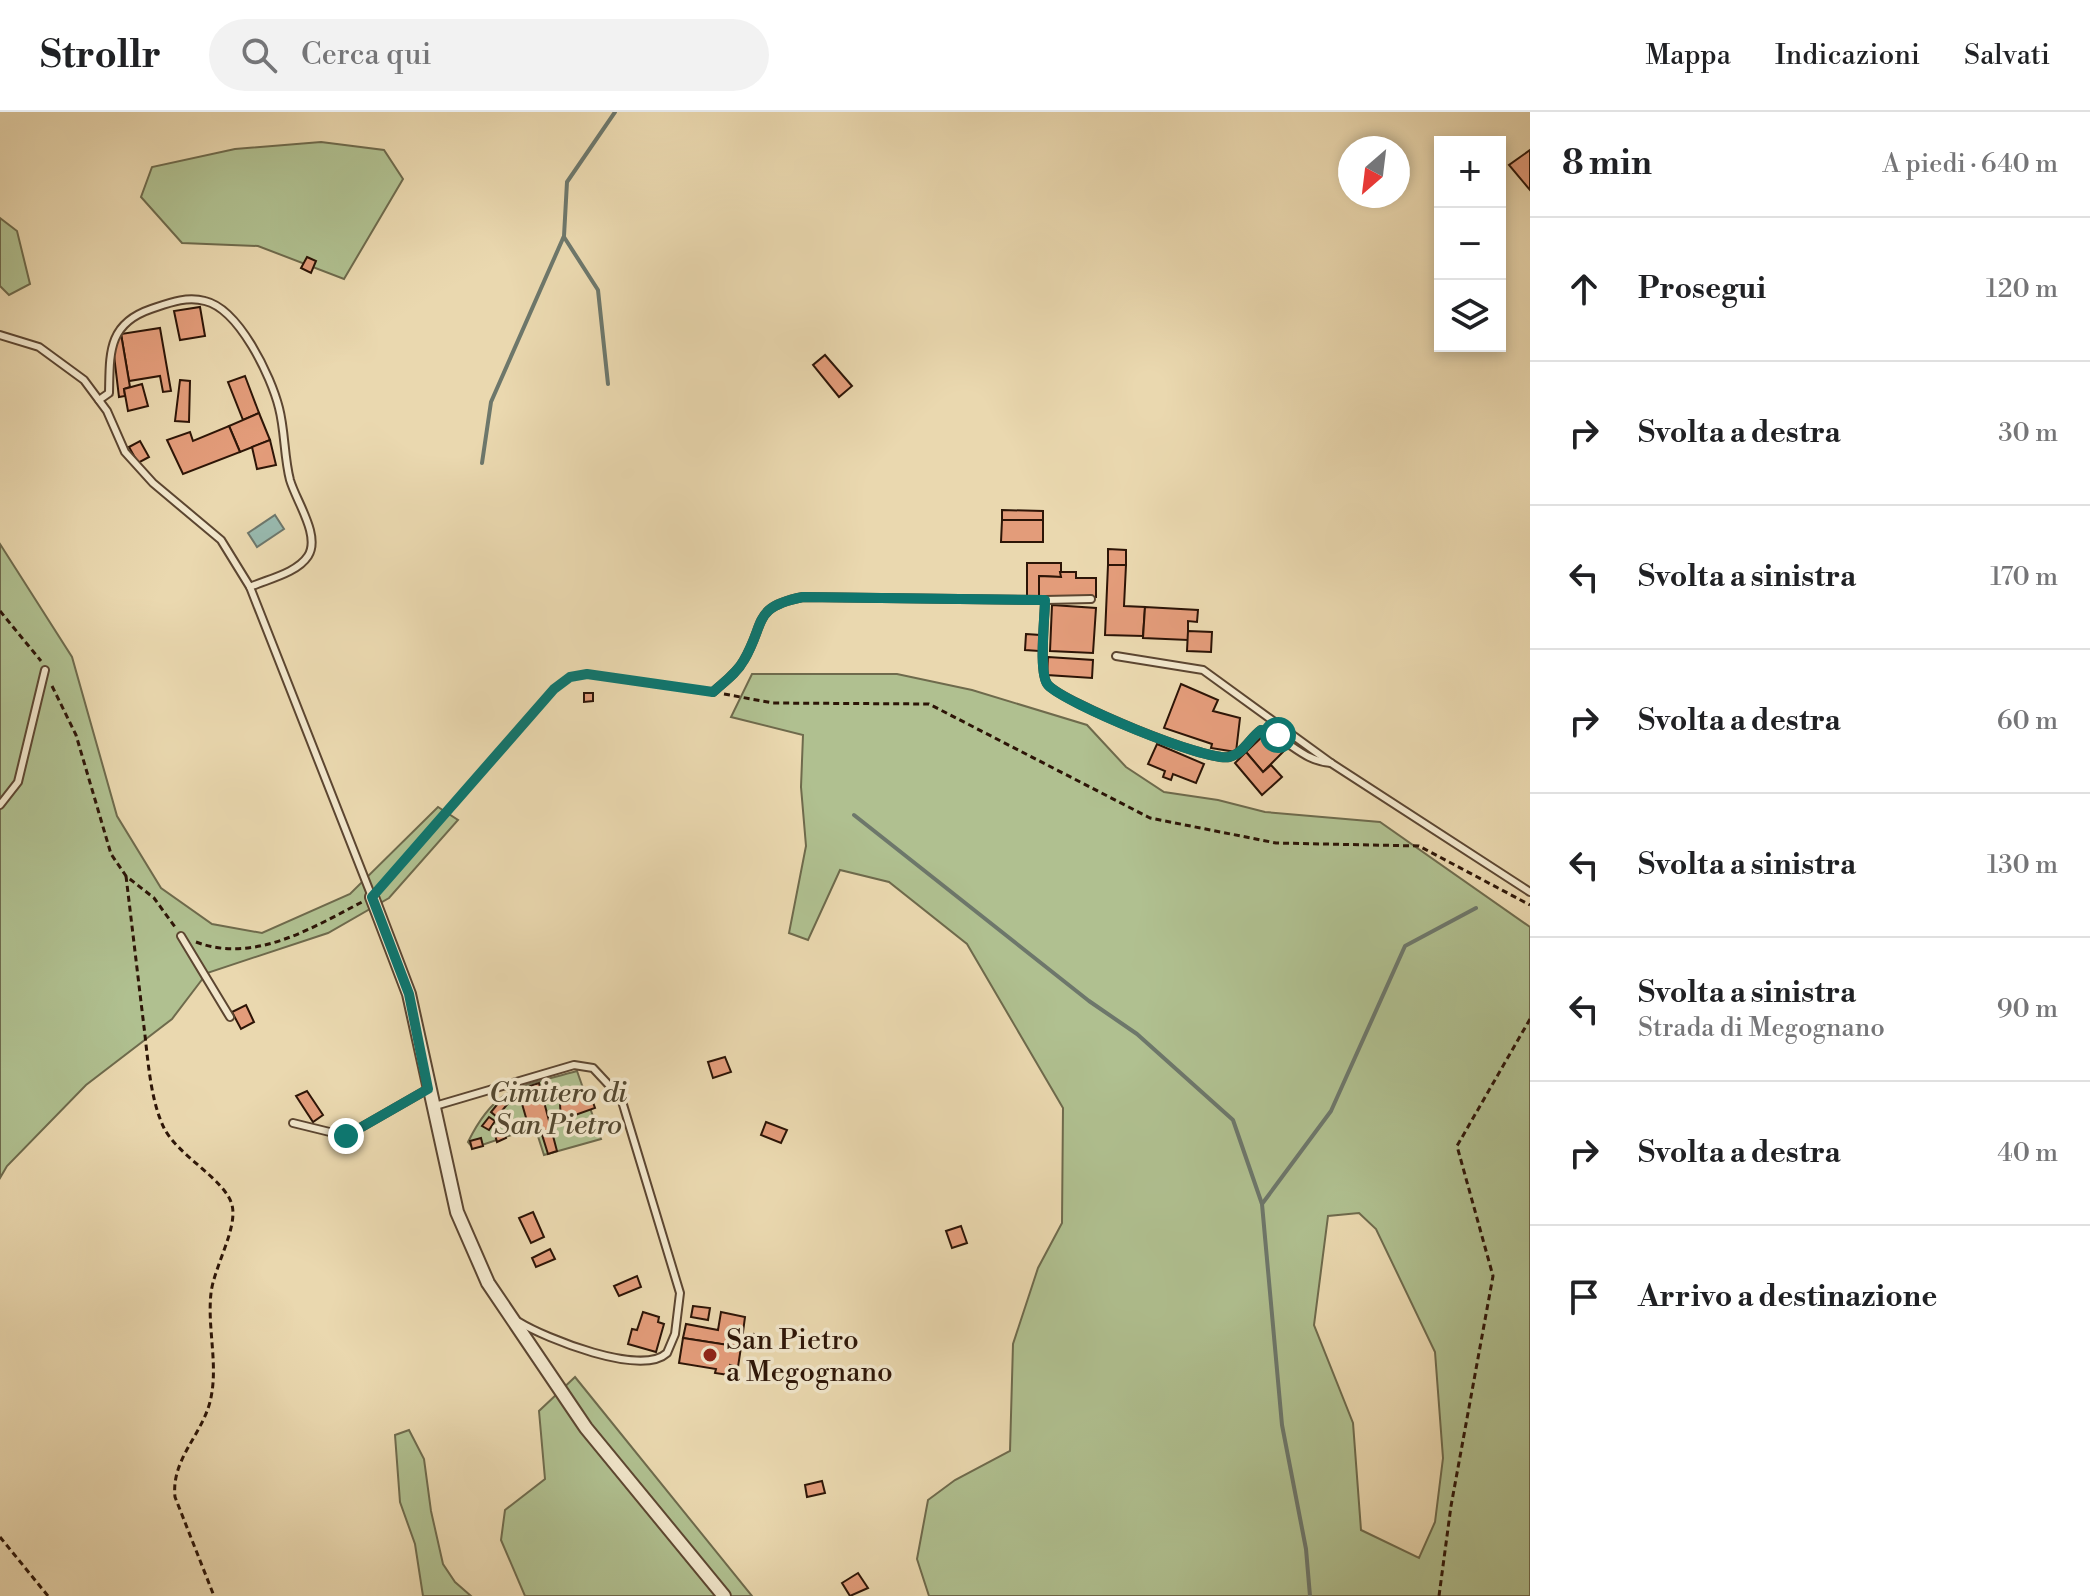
<!DOCTYPE html>
<html lang="it">
<head>
<meta charset="utf-8">
<style>
  :root { --surface:#fff; --page:#f2f2f2; --text:#202124; --muted:#757577; --line:#e0e0e0 }
  body { margin:0; font-family:"Libre Bodoni",serif; background:var(--page); color:var(--text) }
  .controls { position:absolute; right:24px; top:24px; display:grid; overflow:hidden; border-radius:0px; box-shadow:0 4px 12px #0003 }
  .controls button { width:72px; height:72px; display:grid; place-items:center; padding:0; border:0; border-bottom:2px solid var(--line); background:var(--surface); color:var(--text); font:40px sans-serif }
  .compass { position:absolute; left:1338px; top:24px; width:72px; height:72px; border-radius:50%; background:var(--surface); box-shadow:0 4px 12px #0003; rotate:208deg }
  .stop { position:absolute; width:24px; height:24px; margin:-18px; border:6px solid #0f766e; border-radius:50%; background:#fff }
  .stop.end { background:#0f766e; border-color:#fff; box-shadow:0 2px 8px #0008 }
  .list { margin:0; padding:0; list-style:none }
  h2 { display:flex; justify-content:space-between; align-items:center; height:104px; margin:0; padding:0 32px; font-size:34px }
  h2 small { font-size:26px; font-weight:400; color:var(--muted) }
  .list li { display:grid; grid-template-columns:52px 1fr auto; gap:24px; align-items:center; box-sizing:border-box; height:144px; padding:0 32px; border-top:2px solid var(--line) }
  .list b { display:block; font-size:30px; white-space:nowrap }
  .list p { margin:0; font-size:26px; white-space:nowrap; color:var(--muted) }
  .list em { font-size:26px; font-style:normal; color:var(--muted) }
  .icon { flex:none; width:44px; height:44px; fill:none; stroke:currentColor; stroke-width:2; stroke-linecap:round; stroke-linejoin:round }
  .map { position:relative; flex:none; width:1530px; height:1484px; overflow:hidden }
  header { display:flex; align-items:center; gap:48px; box-sizing:border-box; height:112px; padding:0 40px; background:var(--surface); border-bottom:2px solid var(--line) }
  header strong { font-size:38px }
  nav { display:flex; gap:44px; margin-inline-start:auto; font-size:28px }
  .search { width:560px; height:72px; background:var(--page); display:flex; align-items:center; gap:20px; box-sizing:border-box; padding:0 28px; border-radius:44px; color:var(--muted); font-size:30px }
  main { display:flex }
  aside { flex:1; background:var(--surface) }
  .map>svg:first-child { display:block }
  .green { fill:#b0c090; stroke:#6e6a4c; stroke-width:2; fill-rule:evenodd }
  .water { fill:#98b9ae; stroke:#6d776b; stroke-width:2 }
  .lines { fill:none; stroke-linecap:round; stroke-linejoin:round }
  .stream { stroke:#6d776b; stroke-width:4 }
  .building { fill:#e39c7a; stroke:#2d1507; stroke-width:2 }
  .service-casing { stroke:#5c4631; stroke-width:10 }
  .minor-casing { stroke:#5c4631; stroke-width:16 }
  .path { stroke:#2d1507; stroke-width:3; stroke-dasharray:6 4; stroke-linecap:butt }
  .service { stroke:#f1e6cb; stroke-width:6 }
  .minor { stroke:#f1e6cb; stroke-width:12 }
  .route { stroke:#0f766e; stroke-width:10 }
  .poi-dot { fill:#8f2418; stroke:#f1e6cb; stroke-width:3 }
  .labels { text-anchor:middle; stroke-width:7; stroke-linejoin:round; paint-order:stroke }
  .park-label { font-size:28px; font-style:italic; fill:#544830; stroke:#f1e6cb }
  .poi-label { font-size:28px; fill:#2d1507; stroke:#f1e6cb; text-anchor:start }
</style>
</head>
<body>
<header>
<strong>Strollr</strong>
<div class="search"><svg class="icon" aria-label="search" viewBox="0 0 24 24"><circle cx="10" cy="10" r="6"/><path d="M15 15l6 6"/></svg>Cerca qui</div>
<nav><a>Mappa</a><a>Indicazioni</a><a>Salvati</a></nav>
</header>
<main>
<div class="map">
<svg width="1530" height="1484" viewBox="0 0 1530 1484">
  <rect width="100%" height="100%" fill="#ead8af"/>
  <filter id="stains"><feTurbulence type="fractalNoise" baseFrequency=".0025" numOctaves="4"/><feColorMatrix values="0 0 0 0 .2 0 0 0 0 .09 0 0 0 0 .02 0 0 0 .5 -.17"/></filter>
  <radialGradient id="worn" r=".72"><stop offset=".6" stop-color="#630" stop-opacity="0"/><stop offset="1" stop-color="#630" stop-opacity=".3"/></radialGradient>
  <g class="green">
    <path d="M321 30 384 38 403 67 344 167 258 134 182 131 141 85 152 55 235 37Z"/>
    <path d="M0 106 17 119 30 172 9 183 0 174Z"/>
    <path d="M0 432 72 545 117 704 161 776 212 812 262 821 350 782 438 695 458 708 389 786 328 821 207 861 172 907 86 973 7 1054 0 1066Z"/>
    <path d="M752 562H897L972 578 1087 613 1126 655 1164 680 1218 688 1265 700 1380 710 1530 815V1484H929L917 1447 928 1388 955 1368 1010 1339 1013 1232 1038 1156 1062 1111 1063 996 967 832 889 770 840 758 808 828 789 821 806 734 801 675 803 623 731 605ZM1359 1101 1376 1117 1435 1240 1443 1346 1435 1410 1419 1446 1361 1418 1353 1311 1314 1213 1328 1104Z"/>
    <path d="M577 959 601 1027 544 1043 535 1015 473 1036 468 1030C496 973 520 975 577 959Z"/>
    <path d="M575 1265 752 1484H525L501 1428 505 1398 545 1367 539 1299Z"/>
    <path d="M409 1318 424 1347 431 1399 443 1452 455 1470 471 1484H423L415 1432 400 1390 395 1323Z"/>
  </g>
  <path class="water" d="M275 403 284 417 257 435 248 421Z"/>
  <g class="lines">
    <g class="stream">
      <path d="M564 125 598 178 608 272"/>
      <path d="M482 351 491 290 564 124 567 70 615 0"/>
      <path d="M854 703 1089 889 1137 922 1233 1008 1262 1092 1282 1313 1306 1437 1310 1484"/>
      <path d="M1262 1092 1331 999 1405 834 1476 796"/>
    </g>
  </g>
  <g class="building">
    <path d="M1530 38V78L1509 53Z"/>
    <path d="M307 145 316 149 311 161 301 156Z"/>
    <path d="M200 195 205 224 180 228 174 199Z"/>
    <path d="M160 216 171 279 163 280 160 264 129 269 121 222Z"/>
    <path d="M121 222 130 275 124 277 125 284 119 285 113 235Z"/>
    <path d="M825 243 852 274 839 285 813 253Z"/>
    <path d="M245 264 259 301 243 308 228 270Z"/>
    <path d="M180 268 190 269 189 310 175 309Z"/>
    <path d="M142 272 148 294 128 299 124 277Z"/>
    <path d="M259 301 270 328 240 340 229 314Z"/>
    <path d="M229 314 240 340 183 362 167 328 190 320 193 329Z"/>
    <path d="M270 328 276 353 257 357 252 335Z"/>
    <path d="M140 329 149 345 138 351 129 335Z"/>
    <path d="M1002 398 1043 399V408H1002Z"/>
    <path d="M1002 408H1043V430H1001Z"/>
    <path d="M1108 437 1126 438V453H1108Z"/>
    <path d="M1027 451H1061V465L1039 464V484H1027Z"/>
    <path d="M1108 453H1126L1124 494 1145 495 1143 524 1105 523Z"/>
    <path d="M1060 460H1076V466H1096V485L1039 484V464L1061 465Z"/>
    <path d="M1052 493 1096 496 1093 541 1050 539Z"/>
    <path d="M1145 495 1198 498 1197 510 1188 509V528L1143 526Z"/>
    <path d="M1188 519 1212 520 1211 540 1187 539Z"/>
    <path d="M1026 522 1040 523 1039 539 1025 538Z"/>
    <path d="M1048 545 1093 548 1092 566 1047 563Z"/>
    <path d="M1181 572 1218 588 1213 599 1240 606 1236 640 1211 636 1212 632 1164 616Z"/>
    <path d="M584 581H593V589L584 590Z"/>
    <path d="M1264 623 1286 637 1263 660 1246 640Z"/>
    <path d="M1157 632 1204 652 1196 671 1173 662 1171 668 1163 665 1165 659 1148 652Z"/>
    <path d="M1246 640 1263 660 1271 653 1282 665 1262 683 1235 651Z"/>
    <path d="M246 893 254 910 241 917 232 900Z"/>
    <path d="M725 945 731 960 713 966 708 950Z"/>
    <path d="M539 971 557 1039 548 1042 539 1013 529 1016 518 978Z"/>
    <path d="M307 979 323 1003 313 1010 296 984Z"/>
    <path d="M590 982 595 996 561 1008 560 992Z"/>
    <path d="M504 984 510 989 497 1005 491 1000Z"/>
    <path d="M489 1005 495 1009 489 1018 482 1014Z"/>
    <path d="M766 1010 787 1018 781 1031 761 1023Z"/>
    <path d="M511 1013 521 1015 519 1023 509 1021Z"/>
    <path d="M504 1020 506 1026 497 1030 495 1023Z"/>
    <path d="M481 1026 483 1034 472 1037 470 1029Z"/>
    <path d="M533 1100 544 1125 531 1131 519 1106Z"/>
    <path d="M961 1114 967 1131 952 1136 946 1119Z"/>
    <path d="M550 1137 555 1147 536 1155 532 1146Z"/>
    <path d="M637 1164 641 1175 619 1184 614 1174Z"/>
    <path d="M693 1194 710 1196 708 1208 691 1205Z"/>
    <path d="M643 1200 659 1205 658 1210 664 1212 656 1240 628 1232 632 1217 637 1218Z"/>
    <path d="M721 1200 745 1205 741 1235 683 1226 686 1212 718 1218Z"/>
    <path d="M754 1222 768 1224 766 1236 752 1234Z"/>
    <path d="M683 1226 741 1235 738 1255 730 1253 729 1263 715 1261 716 1257 679 1251Z"/>
    <path d="M822 1369 825 1381 807 1385 805 1373Z"/>
    <path d="M858 1461 868 1476 850 1484 842 1471Z"/>
  </g>
  <g class="lines">
    <defs>
      <g id="service">
        <path d="M0 223 39 235 84 268 107 299 125 340 153 371 221 428 250 475 372 785"/>
        <path d="M99 288 109 281C110 242 107 212 151 197 169 191 186 184 205 189 239 197 271 264 279 296 285 319 284 345 290 368 296 389 321 424 308 444 297 461 268 467 250 475"/>
        <path d="M1045 488 1091 487"/>
        <path d="M1116 544 1203 558 1331 651 1530 780"/>
        <path d="M713 580C724 570 737 561 744 548 766 510 752 495 803 485L1045 488C1045 505 1038 562 1048 573 1065 591 1206 650 1229 645 1243 642 1250 626 1261 618 1288 625 1301 649 1331 651"/>
        <path d="M0 693 18 670 45 558"/>
        <path d="M181 824 230 905"/>
        <path d="M435 994 574 953 593 956 621 986 680 1181 675 1222 667 1241C641 1265 545 1226 519 1210"/>
        <path d="M293 1011 346 1024 428 977"/>
      </g>
      <path id="minor" d="M372 785 409 882 457 1100 488 1171 586 1316 724 1484"/>
    </defs>
    <use href="#service" class="service-casing"/>
    <use href="#minor" class="minor-casing"/>
    <g class="path">
      <path d="M0 499 41 549"/>
      <path d="M52 574 76 623 111 742 126 764 154 786 175 815"/>
      <path d="M724 582 773 591 929 592 1150 706 1276 731 1419 734 1530 793"/>
      <path d="M126 764C132 814 138 865 144 915 148 947 150 987 164 1016 178 1044 225 1067 232 1093 238 1116 214 1155 211 1181 207 1217 219 1254 210 1290 201 1324 171 1348 175 1385L214 1484"/>
      <path d="M380 775 554 577 570 565 587 562 705 579"/>
      <path d="M196 830C254 852 312 816 362 790"/>
      <path d="M0 1425 48 1484"/>
      <path d="M1439 1484 1451 1394 1493 1164 1457 1034 1530 907"/>
    </g>
    <use href="#service" class="service"/>
    <use href="#minor" class="minor"/>
  </g>
  <g class="lines">
    <path class="route" d="M346 1024 428 977 409 882 372 785 554 577 570 565 587 562 713 580C724 570 737 561 744 548 766 510 752 495 803 485L1045 488C1045 505 1038 562 1048 573 1064 591 1206 650 1229 645 1243 642 1250 626 1261 618L1278 623"/>
  </g>
  <circle class="poi-dot" cx="710" cy="1243" r="8"/>
  <g class="labels">
    <g class="park-label">
      <text x="558" y="990">Cimitero di<tspan x="558" dy="32">San Pietro</tspan></text>
    </g>
    <g class="poi-label">
      <text x="726" y="1237">San Pietro<tspan x="726" dy="32">a Megognano</tspan></text>
    </g>
  </g>
  <rect width="100%" height="100%" filter="url(#stains)"/>
  <rect width="100%" height="100%" fill="url(#worn)"/>
</svg>
<div class="controls">
<button>+</button>
<button>−</button>
<button><svg class="icon" aria-label="layers" viewBox="0 0 24 24"><path d="M12 4l9 5-9 5-9-5zM3 14l9 5 9-5"/></svg></button>
</div>
<svg class="compass" viewBox="-18 -18 36 36"><path d="M0-13l5 13h-10z" fill="#e53935"/><path d="M0 13l5-13h-10z" fill="#757577"/></svg>
<div class="stop" style="left:1278px;top:623px"></div>
<div class="stop end" style="left:346px;top:1024px"></div>
</div>
<aside>
<h2>8 min<small>A piedi · 640 m</small></h2>
<ul class="list">
<li><svg class="icon" aria-label="ahead" viewBox="0 0 24 24"><path d="M12 20V5M6 11l6-6 6 6"/></svg><div><b>Prosegui</b></div><em>120 m</em></li>
<li><svg class="icon" aria-label="right" viewBox="0 0 24 24"><path d="M7 20v-9h11M14 6l5 5-5 5"/></svg><div><b>Svolta a destra</b></div><em>30 m</em></li>
<li><svg class="icon" aria-label="left" viewBox="0 0 24 24"><path d="M17 20v-9H6M10 6l-5 5 5 5"/></svg><div><b>Svolta a sinistra</b></div><em>170 m</em></li>
<li><svg class="icon" aria-label="right" viewBox="0 0 24 24"><path d="M7 20v-9h11M14 6l5 5-5 5"/></svg><div><b>Svolta a destra</b></div><em>60 m</em></li>
<li><svg class="icon" aria-label="left" viewBox="0 0 24 24"><path d="M17 20v-9H6M10 6l-5 5 5 5"/></svg><div><b>Svolta a sinistra</b></div><em>130 m</em></li>
<li><svg class="icon" aria-label="left" viewBox="0 0 24 24"><path d="M17 20v-9H6M10 6l-5 5 5 5"/></svg><div><b>Svolta a sinistra</b><p>Strada di Megognano</p></div><em>90 m</em></li>
<li><svg class="icon" aria-label="right" viewBox="0 0 24 24"><path d="M7 20v-9h11M14 6l5 5-5 5"/></svg><div><b>Svolta a destra</b></div><em>40 m</em></li>
<li><svg class="icon" aria-label="arrive" viewBox="0 0 24 24"><path d="M6 21V4h12l-3 4 3 4H6"/></svg><div><b>Arrivo a destinazione</b></div></li>
</ul>
</aside>
</main>
</body>
</html>
